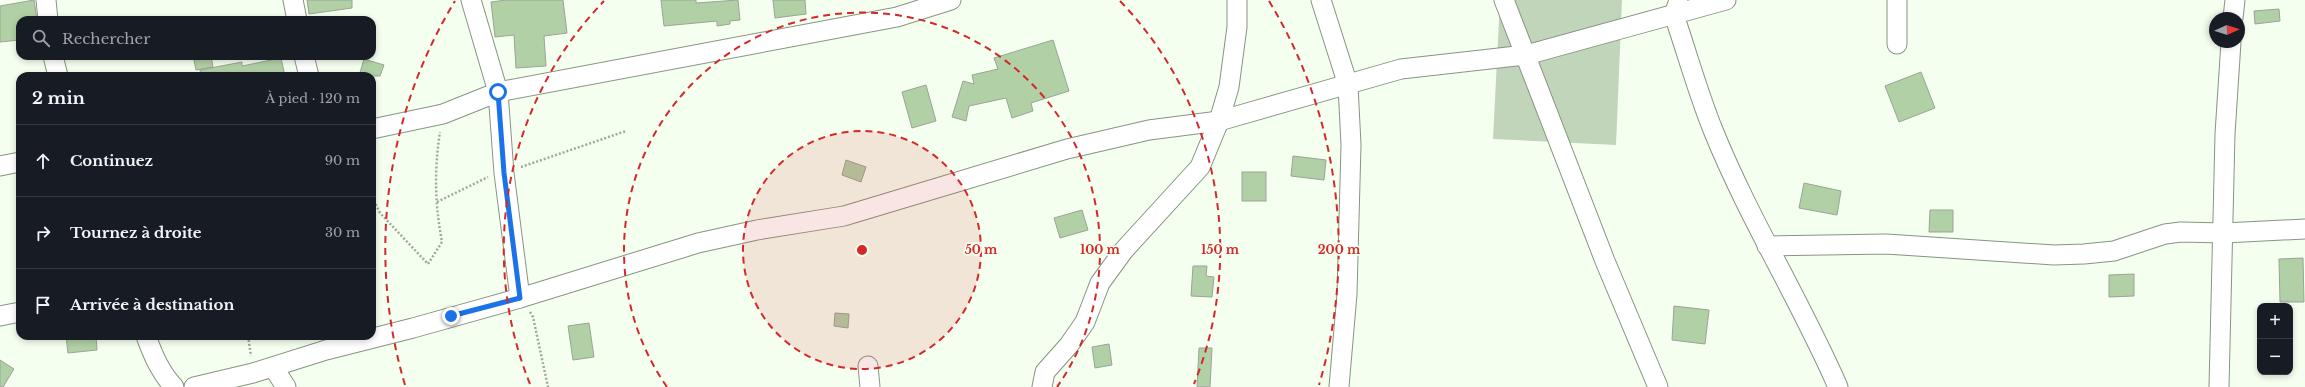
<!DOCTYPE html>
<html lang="fr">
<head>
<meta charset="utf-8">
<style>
  :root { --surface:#171b24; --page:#242831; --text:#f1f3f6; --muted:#9ea1a6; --line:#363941 }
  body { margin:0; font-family:"Libre Baskerville",serif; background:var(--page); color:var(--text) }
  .controls { position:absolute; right:12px; bottom:12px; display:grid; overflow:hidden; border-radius:8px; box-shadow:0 2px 6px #0003 }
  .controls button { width:36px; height:36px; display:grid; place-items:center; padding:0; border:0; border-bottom:1px solid var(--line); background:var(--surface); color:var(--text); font:20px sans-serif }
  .compass { position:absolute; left:2209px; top:12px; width:36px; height:36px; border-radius:50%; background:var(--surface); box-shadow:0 2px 6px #0003; rotate:87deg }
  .stop { position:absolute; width:12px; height:12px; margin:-9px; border:3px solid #1a73e8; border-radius:50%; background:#fff }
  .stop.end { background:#1a73e8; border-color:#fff; box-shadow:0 1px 4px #0008 }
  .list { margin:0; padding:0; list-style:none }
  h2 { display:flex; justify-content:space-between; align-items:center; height:52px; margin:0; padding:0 16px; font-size:17px }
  h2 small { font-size:13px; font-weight:400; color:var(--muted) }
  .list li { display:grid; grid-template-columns:26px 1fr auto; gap:12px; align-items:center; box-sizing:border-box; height:72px; padding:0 16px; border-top:1px solid var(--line) }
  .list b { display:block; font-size:15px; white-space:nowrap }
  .list em { font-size:13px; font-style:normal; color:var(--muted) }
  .icon { flex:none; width:22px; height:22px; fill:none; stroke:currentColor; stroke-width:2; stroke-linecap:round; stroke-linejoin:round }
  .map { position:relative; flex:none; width:2305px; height:387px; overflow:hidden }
  .search { position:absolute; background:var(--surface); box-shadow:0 2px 6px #0003; left:16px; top:16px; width:360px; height:44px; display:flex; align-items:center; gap:10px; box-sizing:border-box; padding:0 14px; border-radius:12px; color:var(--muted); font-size:15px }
  .panel { position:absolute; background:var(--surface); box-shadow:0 2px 6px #0003; left:16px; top:72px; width:360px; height:268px; border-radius:12px }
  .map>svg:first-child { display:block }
  .green { fill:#c1d5ba }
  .building { fill:#b1d0a5; stroke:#99a595 }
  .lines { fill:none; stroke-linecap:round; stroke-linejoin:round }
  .minor-casing { stroke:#889483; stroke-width:21 }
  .path { stroke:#a0a89d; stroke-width:2.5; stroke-dasharray:2 2; stroke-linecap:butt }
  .minor { stroke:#fff; stroke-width:19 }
  .route { stroke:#1a73e8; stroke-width:5 }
  .ring { fill:none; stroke:#d62828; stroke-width:2; stroke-dasharray:7 5 }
  .centre { fill:#d62828; stroke:#f4fff0; stroke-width:2 }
  .ring-label { font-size:12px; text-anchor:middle; font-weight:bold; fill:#d62828; stroke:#f4fff0; stroke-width:3.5; stroke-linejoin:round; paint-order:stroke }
</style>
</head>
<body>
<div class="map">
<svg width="2305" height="387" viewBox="0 0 2305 387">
  <rect width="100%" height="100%" fill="#f4fff0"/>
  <path class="green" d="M1500 0H1622L1616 145 1493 139Z"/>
  <g class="building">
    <path d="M34 0 37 20H20V40L0 42V6Z"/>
    <path d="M307 0H352V8L309 14Z"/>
    <path d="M506 0H563L567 33 544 36 546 66 516 68 514 35 495 37 491 2Z"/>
    <path d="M661 0H696V3L738 0 740 20 730 21V24L717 26V21L664 26Z"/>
    <path d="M773 0H805L806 14 775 18Z"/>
    <path d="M2279 9 2280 21 2255 24 2254 11Z"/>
    <path d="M1053 40 1069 91 1031 103 1033 111 1012 118 1006 98 969 106 966 121 952 117 963 81 974 84 972 75 998 69 994 58Z"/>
    <path d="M193 56H211L213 67 196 70Z"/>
    <path d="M281 58 285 76H201L200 70 242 62V66Z"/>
    <path d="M364 59 384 65 380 76H359Z"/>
    <path d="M1921 72 1935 108 1899 122 1885 86Z"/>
    <path d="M926 85 936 121 912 128 902 92Z"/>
    <path d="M1293 156 1326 160 1324 180 1291 176Z"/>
    <path d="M846 160 866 167 861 182 842 175Z"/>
    <rect x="1242" y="172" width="24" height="29"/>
    <path d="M1804 183 1841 191 1837 215 1799 208Z"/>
    <path d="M1082 210 1088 230 1060 238 1054 218Z"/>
    <path d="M1930 210H1953V232H1929Z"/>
    <path d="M2303 258 2304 302H2280L2279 259Z"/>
    <path d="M1193 266H1207L1206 276 1214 277 1212 297 1191 296Z"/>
    <path d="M2134 274V296L2109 297V275Z"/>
    <path d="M1674 306 1709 310 1705 344 1672 340Z"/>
    <path d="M835 313 849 314 848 328 834 326Z"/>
    <path d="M589 323 594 357 573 360 568 326Z"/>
    <path d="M66 336H96L97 350 68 353Z"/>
    <path d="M1109 344 1112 365 1095 368 1092 347Z"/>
    <path d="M1199 348H1212L1210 387H1197Z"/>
    <path d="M0 360 14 369 3 387H0Z"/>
  </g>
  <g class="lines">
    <defs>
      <g id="minor">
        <path d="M46 0 48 20"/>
        <path d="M293 0 297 20"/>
        <path d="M471 0 498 92 504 173 520 298"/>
        <path d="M1321 0 1348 85 1351 145 1347 294 1339 387"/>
        <path d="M1504 0 1605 261 1658 387"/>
        <path d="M1897 0V44"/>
        <path d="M1678 3 1674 15C1687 53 1698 93 1713 130 1749 219 1800 300 1838 387"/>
        <path d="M2233 18 2235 0"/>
        <path d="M53 56 58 76"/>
        <path d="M304 56 309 76"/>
        <path d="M372 129 443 114 498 92 897 17 951 0"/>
        <path d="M0 166 20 162"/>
        <path d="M1767 246 1886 244 2054 255 2084 254 2114 251 2165 234 2181 232 2224 233 2305 229"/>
        <path d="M0 316 20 312"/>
        <path d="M146 336C153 355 160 372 174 387"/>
        <path d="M868 366 870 387"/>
        <path d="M273 367 286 387"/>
        <path d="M194 387 253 373 326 350 413 328 520 298 698 243 757 230 844 216 1067 149 1149 130 1219 121 1401 69 1526 55 1726 0"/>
        <path d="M1042 387 1045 372 1069 345 1085 322 1100 283 1124 250 1200 167 1219 121 1229 87 1237 27V0"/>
        <path d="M2219 387 2225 134 2231 42"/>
      </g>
    </defs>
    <use href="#minor" class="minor-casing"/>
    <g class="path">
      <path d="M521 167 626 131"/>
      <path d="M372 197 380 213 428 264 442 242C435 204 434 171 440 132"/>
      <path d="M437 202 488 177"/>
      <path d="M530 312 533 317 548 387"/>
      <path d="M248 336 251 356"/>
    </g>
    <use href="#minor" class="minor"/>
  </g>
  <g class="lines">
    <path class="route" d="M451 316 520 298 504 173 498 92"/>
  </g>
  <circle cx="862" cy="250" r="119" fill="#d62828" fill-opacity=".12"/>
  <g class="ring">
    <circle cx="862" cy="250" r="119"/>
    <path d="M667 387A238 238 0 1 1 1057 387"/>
    <path d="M530 384A358 358 0 0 1 604 1M1120 1A358 358 0 0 1 1194 384"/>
    <path d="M405 385A477 477 0 0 1 455 1M1269 1A477 477 0 0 1 1319 385"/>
  </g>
  <circle cx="862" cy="250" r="6" class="centre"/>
  <g class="ring-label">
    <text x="981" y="254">50 m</text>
    <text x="1100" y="254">100 m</text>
    <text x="1220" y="254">150 m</text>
    <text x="1339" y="254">200 m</text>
  </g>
</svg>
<div class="controls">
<button>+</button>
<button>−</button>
</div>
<svg class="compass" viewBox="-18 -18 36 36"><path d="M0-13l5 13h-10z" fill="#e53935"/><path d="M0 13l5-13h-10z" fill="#9ea1a6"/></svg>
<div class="stop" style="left:498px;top:92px"></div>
<div class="stop end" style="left:451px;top:316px"></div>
<div class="search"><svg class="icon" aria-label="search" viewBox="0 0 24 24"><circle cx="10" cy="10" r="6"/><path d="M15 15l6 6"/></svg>Rechercher</div>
<section class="panel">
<h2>2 min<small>À pied · 120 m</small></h2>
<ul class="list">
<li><svg class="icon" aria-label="ahead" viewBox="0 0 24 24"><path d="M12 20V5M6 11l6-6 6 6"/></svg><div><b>Continuez</b></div><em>90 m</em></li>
<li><svg class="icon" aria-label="right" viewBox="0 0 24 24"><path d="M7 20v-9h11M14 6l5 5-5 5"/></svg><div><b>Tournez à droite</b></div><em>30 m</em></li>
<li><svg class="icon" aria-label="arrive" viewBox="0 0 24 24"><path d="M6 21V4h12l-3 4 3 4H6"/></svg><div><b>Arrivée à destination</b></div></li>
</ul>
</section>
</div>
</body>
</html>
